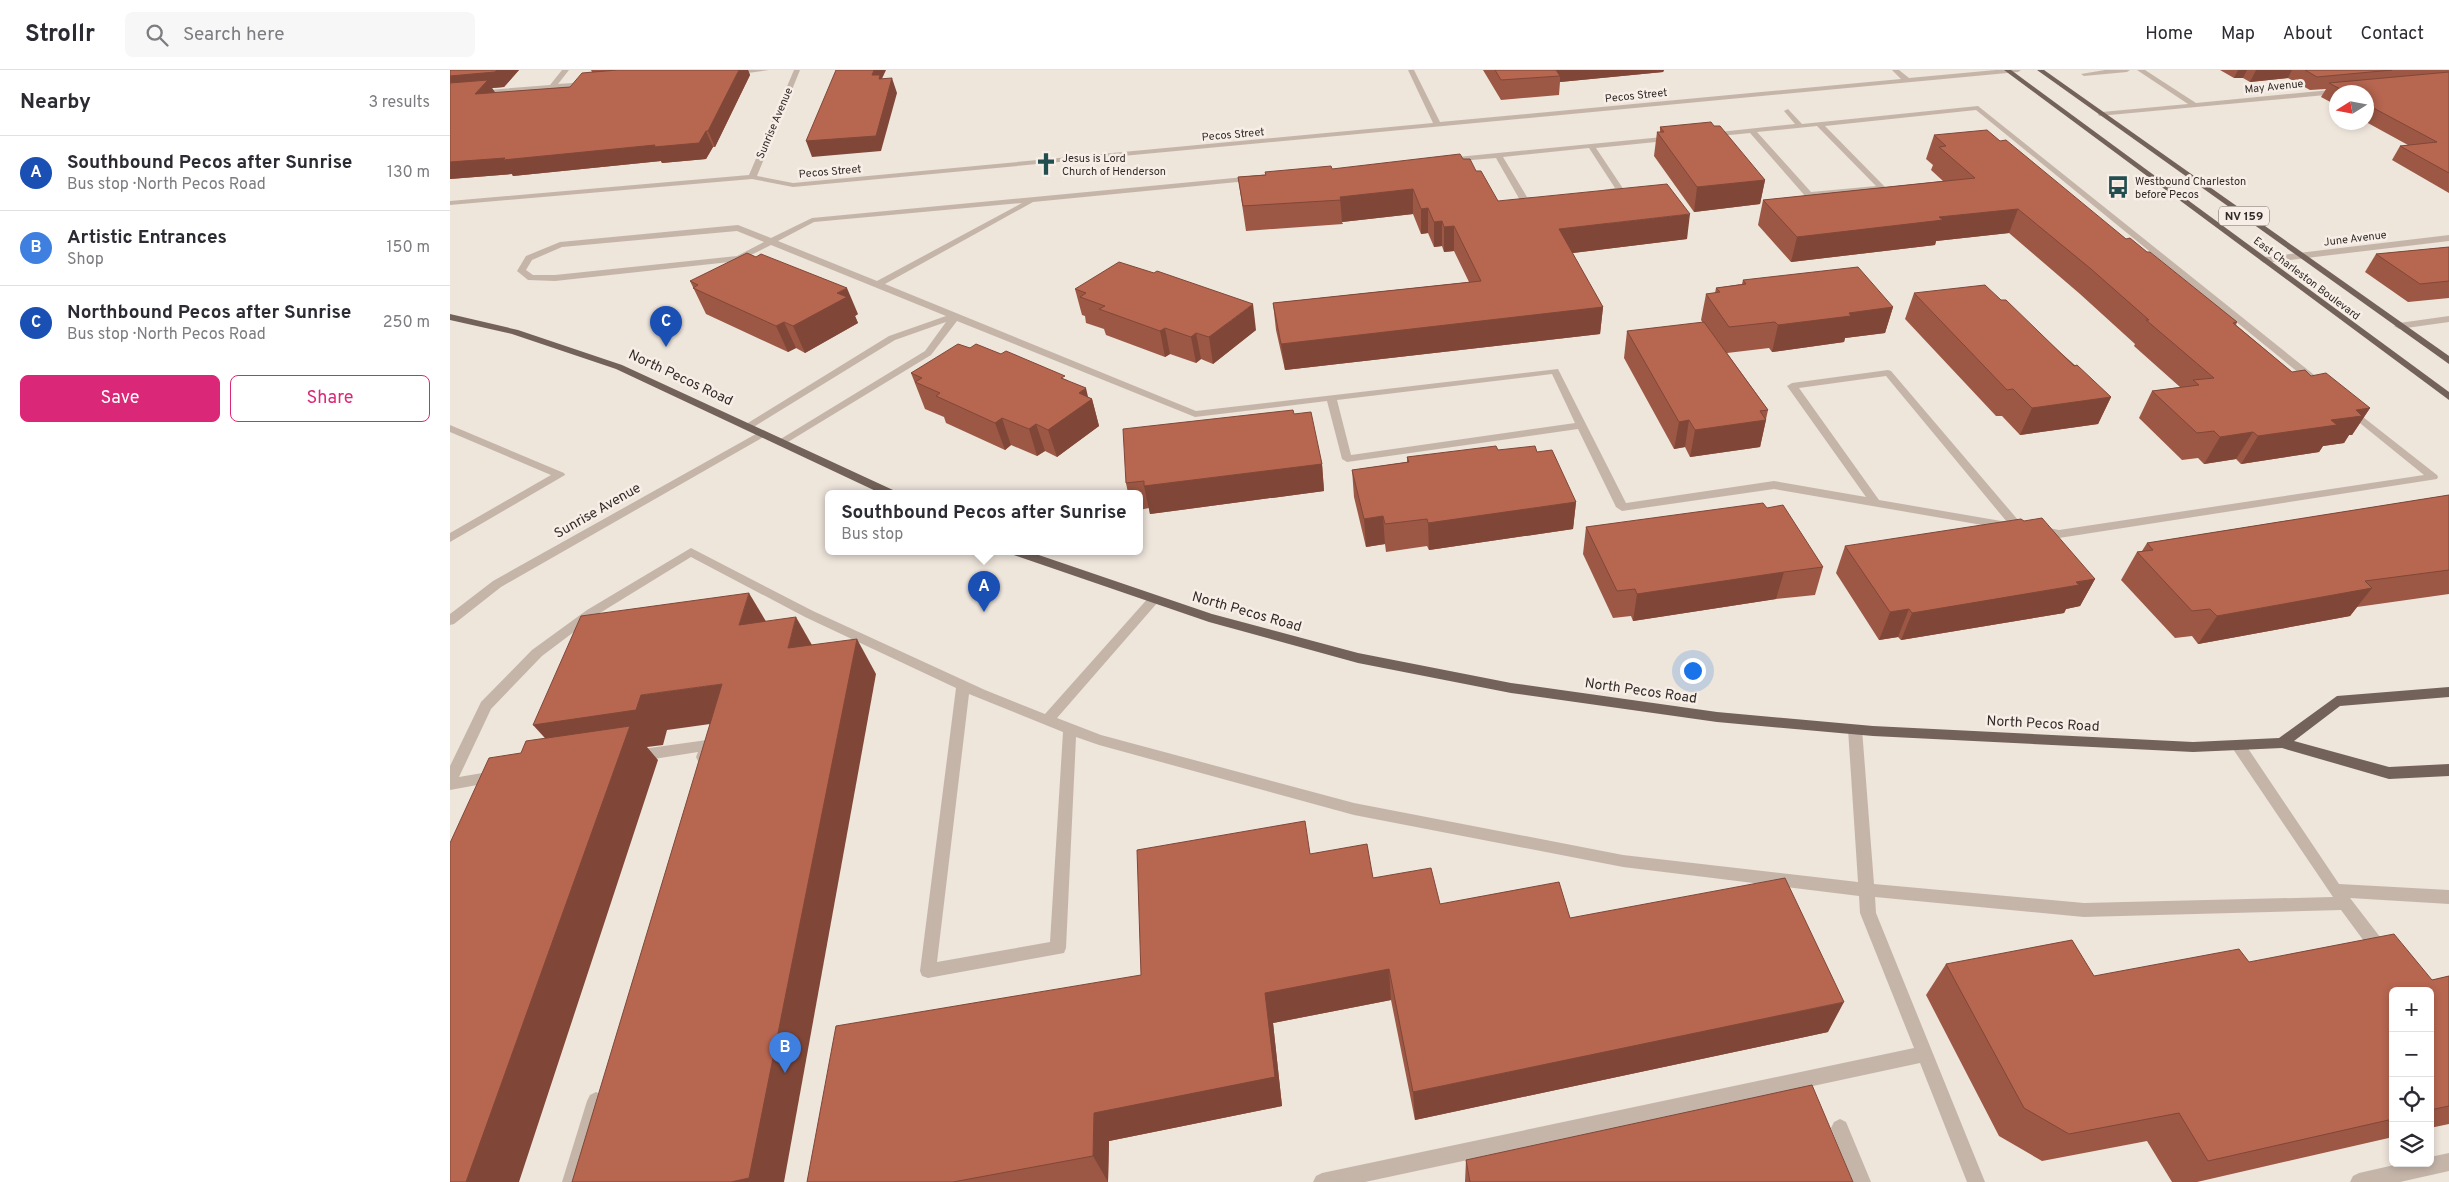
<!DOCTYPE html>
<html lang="en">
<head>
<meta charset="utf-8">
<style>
  :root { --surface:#fff; --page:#f7f7f7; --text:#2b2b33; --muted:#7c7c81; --line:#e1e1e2; --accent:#db2777 }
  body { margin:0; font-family:Overpass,sans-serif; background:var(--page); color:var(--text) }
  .controls { position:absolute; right:15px; bottom:15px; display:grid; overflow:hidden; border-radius:8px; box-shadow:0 2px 8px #0003 }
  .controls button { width:45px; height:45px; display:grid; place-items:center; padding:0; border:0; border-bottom:1px solid var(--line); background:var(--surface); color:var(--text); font:25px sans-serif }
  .compass { position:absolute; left:1879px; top:15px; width:45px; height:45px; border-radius:50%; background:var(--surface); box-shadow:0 2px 8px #0003; rotate:259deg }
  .you { position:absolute; left:1242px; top:600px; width:18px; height:18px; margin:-12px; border:4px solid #fff; border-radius:50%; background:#1a73e8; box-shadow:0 0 0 8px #1a73e833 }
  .badge { display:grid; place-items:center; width:32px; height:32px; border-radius:50%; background:var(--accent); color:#fff; font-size:16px; font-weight:700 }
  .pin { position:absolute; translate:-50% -41px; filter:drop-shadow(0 1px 2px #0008) }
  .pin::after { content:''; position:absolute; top:26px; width:18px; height:15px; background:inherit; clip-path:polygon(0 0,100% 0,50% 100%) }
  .popup { position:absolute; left:375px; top:420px; width:318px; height:65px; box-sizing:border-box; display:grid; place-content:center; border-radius:8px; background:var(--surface); filter:drop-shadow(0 1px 4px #0005); font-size:16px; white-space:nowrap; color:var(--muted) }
  .popup b { font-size:19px; color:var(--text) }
  .popup::after { content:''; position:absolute; left:50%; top:100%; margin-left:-10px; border:10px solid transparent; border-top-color:var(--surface) }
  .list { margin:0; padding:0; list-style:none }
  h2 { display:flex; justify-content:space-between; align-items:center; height:65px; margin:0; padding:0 20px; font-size:21px }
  h2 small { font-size:16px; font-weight:400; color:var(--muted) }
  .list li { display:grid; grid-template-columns:32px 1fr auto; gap:15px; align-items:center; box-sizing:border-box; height:75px; padding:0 20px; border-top:1px solid var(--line) }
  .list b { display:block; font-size:19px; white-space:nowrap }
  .list p { margin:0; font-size:16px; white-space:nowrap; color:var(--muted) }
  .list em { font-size:16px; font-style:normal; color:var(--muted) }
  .actions { display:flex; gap:10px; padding:15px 20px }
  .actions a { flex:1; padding:11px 0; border:1px solid var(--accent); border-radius:8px; text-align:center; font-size:18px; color:var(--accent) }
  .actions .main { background:var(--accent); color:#fff }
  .icon { flex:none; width:28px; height:28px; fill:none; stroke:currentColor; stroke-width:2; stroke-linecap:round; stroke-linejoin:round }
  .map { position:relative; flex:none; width:1999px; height:1112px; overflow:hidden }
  header { display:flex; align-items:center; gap:30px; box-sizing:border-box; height:70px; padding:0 25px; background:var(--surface); border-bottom:1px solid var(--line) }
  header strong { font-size:24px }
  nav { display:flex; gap:28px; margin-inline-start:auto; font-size:18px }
  .search { width:350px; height:45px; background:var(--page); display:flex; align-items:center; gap:12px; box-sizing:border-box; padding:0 18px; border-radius:8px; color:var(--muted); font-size:19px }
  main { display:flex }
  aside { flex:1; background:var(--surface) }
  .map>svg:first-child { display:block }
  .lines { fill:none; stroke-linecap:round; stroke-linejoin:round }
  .minor { fill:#c5b5a9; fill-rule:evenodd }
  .major { fill:#73625a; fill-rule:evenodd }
  .wall { fill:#9d5845 }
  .shaded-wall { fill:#804738 }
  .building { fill:#b76650; stroke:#804738 }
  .labels { text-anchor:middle; stroke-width:5; stroke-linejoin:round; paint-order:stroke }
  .far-street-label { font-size:11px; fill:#332b28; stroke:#f7efe7 }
  .far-poi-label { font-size:11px; fill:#332b28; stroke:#f7efe7; text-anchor:start }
  .shield { fill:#f7efe7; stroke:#6e6661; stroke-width:1 }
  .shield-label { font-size:12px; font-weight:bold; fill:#332b28 }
  .street-label { font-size:14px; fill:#332b28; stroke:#f7efe7 }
</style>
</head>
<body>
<header>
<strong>Strollr</strong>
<div class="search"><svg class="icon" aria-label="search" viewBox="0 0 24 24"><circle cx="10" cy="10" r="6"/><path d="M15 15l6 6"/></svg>Search here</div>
<nav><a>Home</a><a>Map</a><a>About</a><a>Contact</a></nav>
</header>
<main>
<aside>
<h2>Nearby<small>3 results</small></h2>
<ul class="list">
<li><span class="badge" style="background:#1a4fb4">A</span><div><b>Southbound Pecos after Sunrise</b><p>Bus stop · North Pecos Road</p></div><em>130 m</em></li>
<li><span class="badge" style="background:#3f7fe0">B</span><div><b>Artistic Entrances</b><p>Shop</p></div><em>150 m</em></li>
<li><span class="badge" style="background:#1a4fb4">C</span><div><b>Northbound Pecos after Sunrise</b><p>Bus stop · North Pecos Road</p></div><em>250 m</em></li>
</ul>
<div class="actions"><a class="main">Save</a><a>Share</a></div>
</aside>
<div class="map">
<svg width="1999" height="1112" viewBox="0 0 1999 1112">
  <rect width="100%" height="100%" fill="#eee5db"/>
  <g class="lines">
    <g class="minor">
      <path d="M112 0H119L108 14 137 12 140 14 137 16 0 27V23L100 15Z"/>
      <path d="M294 0H319L284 5 281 3Z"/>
      <path d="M344 0H350L307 106 343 113 983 53 958 0H964L990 52 1451 9 1442 0H1449L1459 8 1546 0H1571L1568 2 343 117 302 109 0 135V131L299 105Z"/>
      <path d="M1655 0H1680L1677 2 1634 6 1631 4Z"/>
      <path d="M1687 0H1695L1746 33 1891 19 1894 21 1886 24 1649 46 1648 44 1652 42 1738 34Z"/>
      <path d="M1528 36 1868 308V312H1860L1526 40 1375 56 1436 118 1432 120 1359 127H1356L1300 63 1260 67 1256 65 1260 63 1345 54 1334 41 1338 39 1352 54ZM1367 56 1426 116 1361 122 1307 62Z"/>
      <path d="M1223 66H1226V70L1146 78 1174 120 1156 124 1152 122 1153 120 1165 118 1139 78 1053 87 1077 127H1092L1093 129 1089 131 1071 132 1046 88 997 92 993 90 997 88Z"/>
      <path d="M805 106 809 108 808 110 583 132 435 214 746 341 1108 299 1176 433 1324 411 1416 427 1337 316 1342 313 1438 300 1441 301 1574 457 1568 461 1561 460 1324 419 1172 441 1166 437 1128 359 897 392 892 389 877 331 745 347 507 251 481 285 333 375 329 374V370L475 281 496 252 445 270 302 358 298 359 293 356 439 266 496 246 321 175 289 191 105 211 78 210 67 201 76 186 110 172 288 155 321 168 362 148ZM572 133 427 211 328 171 364 152ZM287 161 314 172 287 186 105 205H83L76 200 82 190 112 177ZM1102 304 1125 353 901 385 887 330ZM1436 306 1557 452 1429 430 1349 318Z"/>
      <path d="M1999 165V171L1814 193 1810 190 1814 187Z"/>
      <path d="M1999 246V252L1949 259 1944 256 1949 253Z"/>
      <path d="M1899 336 1987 405 1988 407 1987 409 1609 468 1584 463 1582 460 1588 456 1609 460 1974 405 1895 341V337Z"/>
      <path d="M0 355 114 403 115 405 0 472V463L101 405 0 362Z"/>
      <path d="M313 360 318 363 317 365 51 517 4 554 0 555V544L43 511Z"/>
      <path d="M241 478 363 541 535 620 595 644 700 526H708L710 529 708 532 607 648 651 665 904 733 1173 785 1408 812 1398 659 1400 655H1410L1412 659 1424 814 1634 833 1883 827 1783 679 1781 675 1783 671 1788 670 1793 671 1889 814 1999 820V834L1900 828 1937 876 1939 881 1937 886 1931 888 1925 886 1891 840 1634 847 1425 827 1426 843 1535 1112H1517L1470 993 915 1112H863L866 1106 872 1103 1464 978 1410 843 1409 826 1173 797 904 745 649 675 626 667 616 878 614 883 478 908 472 906 470 901 506 618 355 547 241 487 145 546 92 586 41 639 9 707 44 701 49 703 51 707 49 711 0 720V696L31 632 82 580 137 540ZM519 624 613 662 600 872 487 892Z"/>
      <path d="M257 670 262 671 264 675 258 691 253 693 248 691 246 687 248 682 185 692 180 690 178 686 180 682 185 680Z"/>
      <path d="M146 1022 152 1025 155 1031 130 1112H112L137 1031 140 1025Z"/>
      <path d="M1390 1049 1396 1052 1421 1112H1403L1381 1058 1384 1052Z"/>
      <path d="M1999 1083V1101L1950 1112H1900L1903 1106 1909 1103 1953 1093H1980V1087Z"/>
    </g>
    <g class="major">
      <path d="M1554 0H1561L1999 322V330Z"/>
      <path d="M1587 0H1594L1999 286V294Z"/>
      <path d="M0 244 68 260 172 295 443 420 445 423H430L166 299 62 264 0 250Z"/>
      <path d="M559 481H577L762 544 908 583 1061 613 1267 642 1423 656 1743 672 1829 668 1887 626 1999 617V627L1890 636 1844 671 1939 697 1999 694V706L1939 709 1832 678 1743 682 1423 666 1267 652 1061 623 908 593 759 552 561 484Z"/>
    </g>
  </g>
  <g class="wall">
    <path d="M0 0H69L54 17 42 18 45 23 120 17 142 2 141 0H298L300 5 265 77H263L256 89 212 93 211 91 63 106 62 104 0 109Z"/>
    <path d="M1033 0H1214L1213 2 1110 12 1109 25 1051 30Z"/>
    <path d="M1770 0H1999V123L1942 90 1950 76 1958 75 1916 52V22H1886V35L1871 27 1876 19 1860 20 1838 8 1800 12 1793 8H1784Z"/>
    <path d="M1264 56 1315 110 1310 134 1244 142 1204 86 1207 62H1210V57Z"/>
    <path d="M1484 65 1550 71 1676 169 1697 182 1787 252 1786 255 1842 302 1861 306 1920 338 1902 365H1899L1894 373 1873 376 1869 382 1791 394 1786 389 1754 394 1748 388 1732 390 1689 348 1702 321 1730 317 1684 276 1685 274 1630 224 1559 163 1486 171 1485 175 1341 192 1308 155 1313 130 1493 111 1481 100 1483 95 1476 89Z"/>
    <path d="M1013 89 1026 101 1048 131 1237 169 1122 183 1153 237 1150 264 835 300 826 260 823 233 1019 212 1004 181 994 182 992 176 984 177 978 163 971 164 963 144 892 152 893 154 796 161 788 107 882 99Z"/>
    <path d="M1999 177V228L1958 232 1915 202 1926 184Z"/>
    <path d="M1293 210 1443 237 1435 263 1395 268 1394 272 1322 282 1319 278 1277 283 1318 340 1310 377 1240 387 1235 377 1224 379 1174 288 1177 261 1253 253 1251 250 1256 224 1265 223 1266 218 1292 214Z"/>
    <path d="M240 211 408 244 405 246 408 253 355 283 346 278 338 282 256 244Z"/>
    <path d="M625 219 806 260 763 294 751 289 746 293 720 284 715 287 656 265 654 259 636 253 635 246 632 245Z"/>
    <path d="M1464 223 1551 230 1661 327 1648 354 1570 365 1552 346H1546L1455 249Z"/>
    <path d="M520 278 551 284 617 310 638 327 642 329 649 356 607 387 595 381 587 386 561 375 555 380 496 353 494 347 475 339 461 303Z"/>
    <path d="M844 344 872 394 874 421 700 444 699 438 689 440V423H678L676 413Z"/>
    <path d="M1048 380 1087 382 1126 432 1123 459 979 480 977 476 936 482 935 474 916 477 904 427 902 400 957 392V387Z"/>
    <path d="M1999 425V524L1907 537 1900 546 1748 574 1742 566 1725 568 1671 510 1687 482 1692 481 1697 473Z"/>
    <path d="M1317 438 1373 497 1365 525 1326 529 1183 551 1181 546 1163 548 1133 484 1136 457Z"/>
    <path d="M1395 476 1645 509 1630 536 1616 539 1614 543 1451 570 1448 567 1429 570 1386 503Z"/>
    <path d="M860 784 990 834 1120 848 1378 962 965 1050 941 930 823 953 832 1036 659 1071 658 1112H357L691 905Z"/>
    <path d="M1799 892 1982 910 1999 906V1054L1980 1058V921H1943V1067L1747 1112H1722L1697 1071 1592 1091 1549 1066 1476 925 1496 894 1644 906Z"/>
    <path d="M1016 1090 1403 1112H1015Z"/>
  </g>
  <g class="shaded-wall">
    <path d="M47 0H69L54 17 42 18 47 25 25 24 0 22V6Z"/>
    <path d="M289 0H298L300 5 265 77 258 61Z"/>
    <path d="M424 0H436L430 13 422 5Z"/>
    <path d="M1101 0H1214L1213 2 1110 12V6Z"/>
    <path d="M1788 0H1797L1793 8H1784Z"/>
    <path d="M1806 0H1842L1838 8 1800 12Z"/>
    <path d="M442 8 447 23 431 81 362 87 356 71Z"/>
    <path d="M256 61 263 77 256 89 212 93 211 91 63 106 62 104 0 109V92Z"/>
    <path d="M1315 110 1310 134 1244 142 1247 117Z"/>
    <path d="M963 119V144L892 152 890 127Z"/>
    <path d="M978 138V163L971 164V139Z"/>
    <path d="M1568 139 1559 163 1486 171 1485 175 1341 192 1347 167 1489 147Z"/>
    <path d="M1240 144 1237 169 1107 185 1109 159Z"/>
    <path d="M992 151V176L984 177V152Z"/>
    <path d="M1004 156V181L994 182V157Z"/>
    <path d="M397 218 408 244 405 246 408 253 355 283 343 256 387 223Z"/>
    <path d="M803 234 806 260 763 294 759 267Z"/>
    <path d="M1153 237 1150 264 835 300 831 274Z"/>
    <path d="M1443 237 1435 263 1395 268 1394 272 1322 282 1328 255 1399 243Z"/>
    <path d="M334 252 346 278 338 282 326 256Z"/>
    <path d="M715 258 720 284 715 287 710 261Z"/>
    <path d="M746 263 751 289 746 293 741 267Z"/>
    <path d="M636 318 639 331 642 329 649 356 607 387 598 360 629 323Z"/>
    <path d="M1661 327 1648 354 1570 365 1582 338Z"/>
    <path d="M1920 338 1902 365H1899L1894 373 1873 376 1869 382 1791 394 1808 366 1881 350 1906 340Z"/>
    <path d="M552 348 561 375 555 380 545 353Z"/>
    <path d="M1239 350 1235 377 1224 379 1229 352Z"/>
    <path d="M1316 350 1310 377 1240 387 1245 360Z"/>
    <path d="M586 354 595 381 587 386 579 359Z"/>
    <path d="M1803 362 1786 389 1754 394 1770 367Z"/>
    <path d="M872 394 874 421 700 444 694 416Z"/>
    <path d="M1126 432 1123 459 979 480 978 453Z"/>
    <path d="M933 446 935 474 916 477 914 449Z"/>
    <path d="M1334 502 1326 529 1183 551 1187 524Z"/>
    <path d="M1645 509 1630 536 1616 539 1614 543 1451 570 1462 543Z"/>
    <path d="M1922 518 1900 546 1748 574 1767 546Z"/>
    <path d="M299 523 320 558 289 555Z"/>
    <path d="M1459 539 1448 567 1429 570 1440 542Z"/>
    <path d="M346 547 366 582 338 578Z"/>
    <path d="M407 569 426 604 334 1112H281Z"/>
    <path d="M272 614 296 649 217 660 213 675 197 677 208 690 69 1112H16L114 689 83 655 191 625Z"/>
    <path d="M939 899 941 930 823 953 832 1036 659 1071 658 1112 643 1086 644 1043 815 923Z"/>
    <path d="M1394 932 1378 962 965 1050 963 1022Z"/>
  </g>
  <g class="building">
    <path d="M0 0H47L45 2 0 6Z"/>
    <path d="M167 0H289L258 61H256L249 73 204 77 205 75 53 90 55 88 0 92V13L38 10 25 24 120 17 132 3Z"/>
    <path d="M386 0H424L422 5H430L429 9 442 8 426 66 356 71Z"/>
    <path d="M1045 0H1106L1110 6 1051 10Z"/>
    <path d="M1855 0H1942L1867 7Z"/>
    <path d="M1999 2V103L1950 76 1987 72 1916 34V22H1896L1879 13Z"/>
    <path d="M1261 52 1264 56H1270L1315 110 1247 117 1207 62H1214L1210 57Z"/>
    <path d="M1537 60 1550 71 1556 70 1676 169 1680 168 1697 182H1700L1787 252 1783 253 1842 302 1855 300 1861 306 1876 303 1920 338 1906 340 1912 346 1881 350 1887 355 1808 366 1803 362 1770 367 1764 361 1747 363 1702 321 1749 315 1743 310 1764 308 1696 250H1699L1641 199 1568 139 1489 147 1493 150 1347 167 1313 130 1525 108 1489 77 1496 76 1484 65Z"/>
    <path d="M1010 84 1013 89H1020L1026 101H1031L1048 131 1217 114 1240 144 1109 159 1153 237 831 274 823 233 1031 211 1004 156 994 157 992 151 984 152 978 138 971 139 963 119 890 127 891 130 793 136 788 107 816 105 815 102 881 96 882 99Z"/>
    <path d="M1999 177V211L1970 214 1926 184Z"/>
    <path d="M297 183 306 187 311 184 397 218 387 223 397 227 343 256 334 252 326 256 243 218 248 215 240 211Z"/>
    <path d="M669 192 704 203 707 201 803 234 759 267 746 263 741 267 715 258 710 261 649 239 655 236 630 227 636 223 625 219Z"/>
    <path d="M1408 197 1443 237 1399 243 1401 246 1328 255 1325 252 1279 257 1256 224 1270 222 1266 218 1296 214 1293 210Z"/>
    <path d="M1535 215 1551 230H1556L1624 296 1627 295 1661 327 1582 338 1563 319 1557 320 1464 223Z"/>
    <path d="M1254 252 1318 340 1310 341 1316 350 1245 360 1239 350 1229 352 1177 261Z"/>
    <path d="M508 274 520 278 526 274 551 284 556 281 615 306 611 308 636 318 629 323 642 329 598 360 586 354 579 359 552 348 545 353 486 326 490 323 465 312 472 308 461 303Z"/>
    <path d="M843 340 844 344 861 342 872 394 694 416V411L676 413 673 359Z"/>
    <path d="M1046 376 1048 380 1085 376 1087 382 1102 380 1126 432 978 453 977 449 935 454 933 446 914 449 902 400 959 392 957 387Z"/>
    <path d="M1999 425V500L1915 511 1922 518 1767 546 1760 539 1742 541 1687 482 1703 480 1697 473Z"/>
    <path d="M1313 433 1317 438 1333 435 1373 497 1334 502 1187 524 1185 519 1167 521 1136 457Z"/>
    <path d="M1592 448 1645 509 1626 512 1629 515 1462 543 1459 539 1440 542 1395 476 1571 449 1574 451Z"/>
    <path d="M299 523 289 555 346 547 338 578 407 569 299 1108 281 1112H122L272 614 191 625 186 640 83 655 131 546Z"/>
    <path d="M180 656 16 1112H0V773L39 688 71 683 76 671Z"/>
    <path d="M855 751 860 784 917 774 923 808 981 798 990 834 1109 812 1120 848 1335 808 1394 932 963 1022 939 899 815 923 825 1007 644 1043 643 1086 503 1112H357L386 956 691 905 687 780Z"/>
    <path d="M1944 864 1982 910 1999 906V1036L1980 1040V921H1943V1049L1758 1091 1729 1043 1619 1064 1574 1038 1496 894 1622 870 1644 906 1789 879 1799 892Z"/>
    <path d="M1362 1015 1403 1112H1020L1016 1090Z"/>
  </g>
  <defs>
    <symbol id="church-bare" viewBox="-9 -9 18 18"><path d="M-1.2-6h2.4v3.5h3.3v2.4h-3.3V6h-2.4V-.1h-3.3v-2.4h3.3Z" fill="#224e4f" stroke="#f7efe7" stroke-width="2.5" paint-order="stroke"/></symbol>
    <symbol id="bus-bare" viewBox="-9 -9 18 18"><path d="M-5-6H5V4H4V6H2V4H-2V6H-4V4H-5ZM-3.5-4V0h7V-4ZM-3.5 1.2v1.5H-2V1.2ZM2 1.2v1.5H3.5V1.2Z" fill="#224e4f" stroke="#f7efe7" stroke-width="2.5" paint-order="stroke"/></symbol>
  </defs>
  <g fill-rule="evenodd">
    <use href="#church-bare" x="580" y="78" width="32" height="32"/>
    <use href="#bus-bare" x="1652" y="101" width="32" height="32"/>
  </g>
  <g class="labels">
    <g class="far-street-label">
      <text transform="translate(1824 16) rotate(-6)" y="4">May Avenue</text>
      <text transform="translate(1186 25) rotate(-6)" y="4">Pecos Street</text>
      <text transform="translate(324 53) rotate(-67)" y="4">Sunrise Avenue</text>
      <text transform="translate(783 64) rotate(-5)" y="4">Pecos Street</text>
      <text transform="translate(380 101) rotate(-5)" y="4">Pecos Street</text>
      <text transform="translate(1905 168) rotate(-7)" y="4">June Avenue</text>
      <text transform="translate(1857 208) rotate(37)" y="4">East Charleston Boulevard</text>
    </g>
    <g class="far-poi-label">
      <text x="612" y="92">Jesus is Lord<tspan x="612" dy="13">Church of Henderson</tspan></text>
      <text x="1685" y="115">Westbound Charleston<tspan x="1685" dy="13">before Pecos</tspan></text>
    </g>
    <rect class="shield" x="1769" y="136.5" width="50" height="19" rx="4"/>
    <g class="shield-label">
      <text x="1794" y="150">NV 159</text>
    </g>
    <g class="street-label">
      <text transform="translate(231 307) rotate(25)" y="5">North Pecos Road</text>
      <text transform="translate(147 440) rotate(-30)" y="5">Sunrise Avenue</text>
      <text transform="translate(797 541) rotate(16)" y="5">North Pecos Road</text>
      <text transform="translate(1191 620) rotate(8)" y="5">North Pecos Road</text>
      <text transform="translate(1593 653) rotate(3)" y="5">North Pecos Road</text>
    </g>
  </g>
</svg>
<div class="controls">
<button>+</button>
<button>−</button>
<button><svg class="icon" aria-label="locate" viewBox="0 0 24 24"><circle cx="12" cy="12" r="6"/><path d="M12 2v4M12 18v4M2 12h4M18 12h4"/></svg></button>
<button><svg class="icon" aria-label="layers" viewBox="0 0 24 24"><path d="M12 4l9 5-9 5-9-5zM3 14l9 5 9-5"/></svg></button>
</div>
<svg class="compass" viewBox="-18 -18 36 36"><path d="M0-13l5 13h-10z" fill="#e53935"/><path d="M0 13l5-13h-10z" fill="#7c7c81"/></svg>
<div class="you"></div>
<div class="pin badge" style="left:534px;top:542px;background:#1a4fb4">A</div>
<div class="popup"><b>Southbound Pecos after Sunrise</b>Bus stop</div>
<div class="pin badge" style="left:335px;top:1003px;background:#3f7fe0">B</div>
<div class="pin badge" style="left:216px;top:277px;background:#1a4fb4">C</div>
</div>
</main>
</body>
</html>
